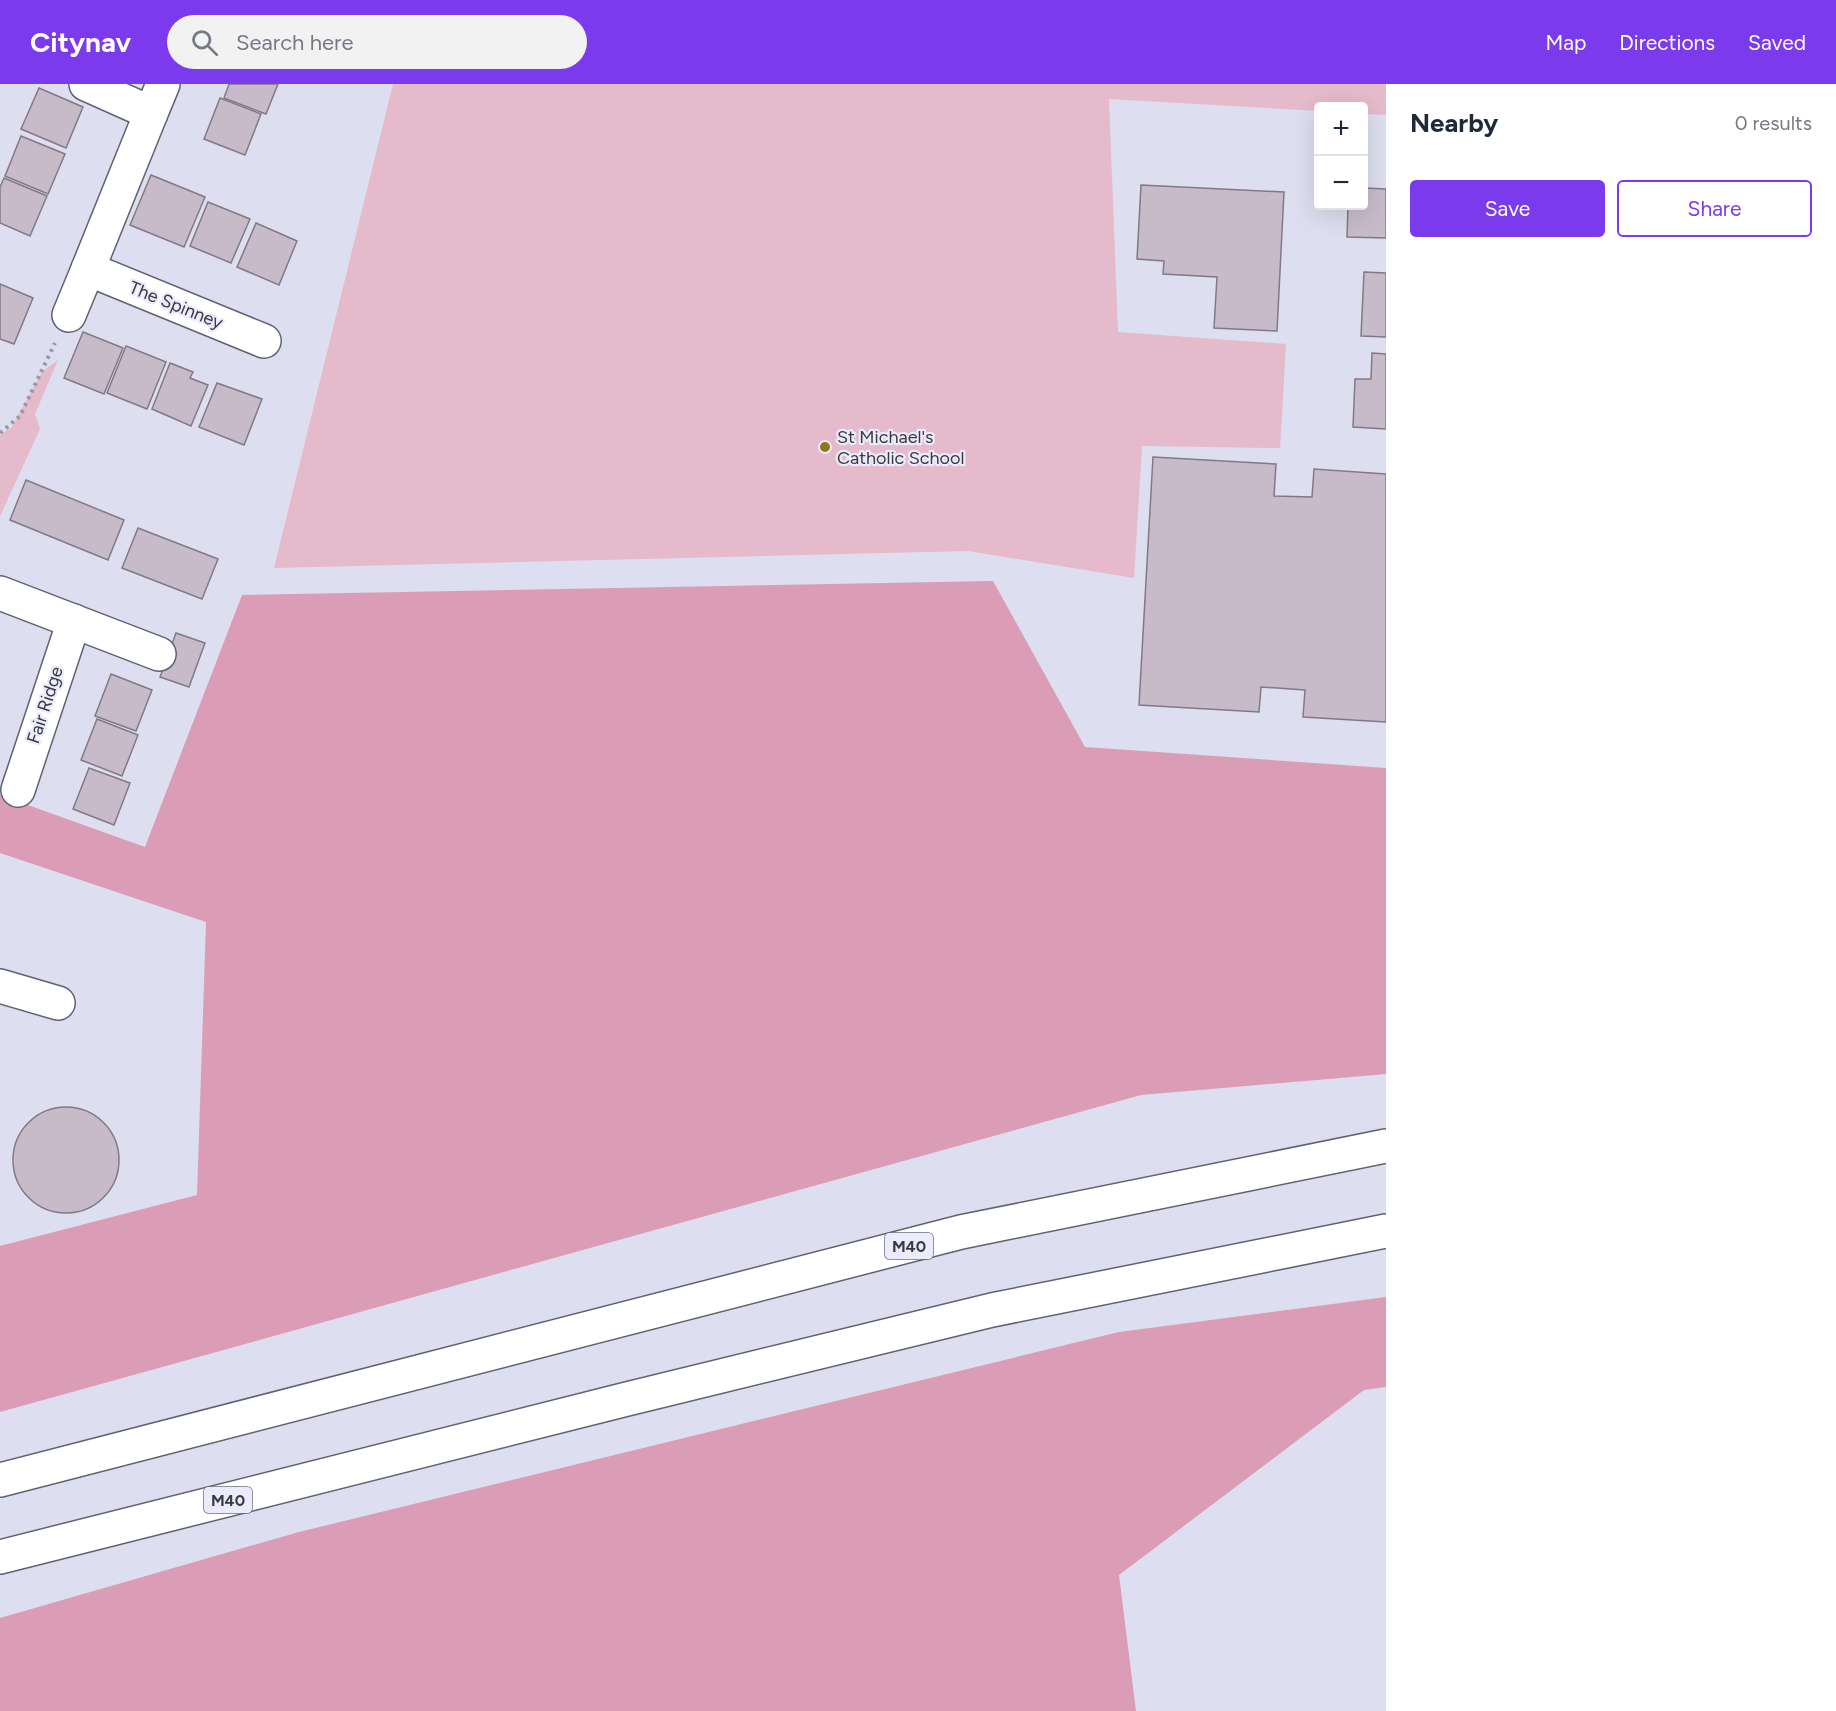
<!DOCTYPE html>
<html lang="en">
<head>
<meta charset="utf-8">
<style>
  :root { --surface:#fff; --page:#f2f2f3; --text:#1f2937; --muted:#747a83; --line:#e0e1e3; --accent:#7c3aed }
  body { margin:0; font-family:Figtree,sans-serif; background:var(--page); color:var(--text) }
  .controls { position:absolute; right:18px; top:18px; display:grid; overflow:hidden; border-radius:6px; box-shadow:0 6px 24px #0002 }
  .controls button { width:54px; height:54px; display:grid; place-items:center; padding:0; border:0; border-bottom:2px solid var(--line); background:var(--surface); color:var(--text); font:30px sans-serif }
  .list { margin:0; padding:0; list-style:none }
  h2 { display:flex; justify-content:space-between; align-items:center; height:78px; margin:0; padding:0 24px; font-size:26px }
  h2 small { font-size:20px; font-weight:400; color:var(--muted) }
  .actions { display:flex; gap:12px; padding:18px 24px }
  .actions a { flex:1; padding:14px 0; border:2px solid var(--accent); border-radius:6px; text-align:center; font-size:21px; color:var(--accent) }
  .actions .main { background:var(--accent); color:#fff }
  .icon { flex:none; width:33px; height:33px; fill:none; stroke:currentColor; stroke-width:2; stroke-linecap:round; stroke-linejoin:round }
  .map { position:relative; flex:none; width:1386px; height:1627px; overflow:hidden }
  header { display:flex; align-items:center; gap:36px; box-sizing:border-box; height:84px; padding:0 30px; background:var(--accent); color:#fff }
  header strong { font-size:28px }
  nav { display:flex; gap:33px; margin-inline-start:auto; font-size:21px }
  .search { width:420px; height:54px; background:var(--page); display:flex; align-items:center; gap:15px; box-sizing:border-box; padding:0 21px; border-radius:33px; color:var(--muted); font-size:22px }
  main { display:flex }
  aside { flex:1; background:var(--surface) }
  .map>svg:first-child { display:block }
  .green { fill:#e5bacb }
  .forest { fill:#db9cb6 }
  .building { fill:#c7bbca; stroke:#837986; stroke-width:1.5 }
  .lines { fill:none; stroke-linecap:round; stroke-linejoin:round }
  .minor-casing { stroke:#616170; stroke-width:36 }
  .highway-casing { stroke:#616170; stroke-width:36 }
  .path { stroke:#9999a6; stroke-width:4; stroke-dasharray:3 4.5; stroke-linecap:butt }
  .minor { stroke:#fff; stroke-width:33 }
  .highway { stroke:#fff; stroke-width:33 }
  .poi-dot { fill:#8f761c; stroke:#ebebfd; stroke-width:2 }
  .labels { text-anchor:middle; stroke-width:4.5; stroke-linejoin:round; paint-order:stroke }
  .shield { fill:#ebebfd; stroke:#6e6e79; stroke-width:1.5 }
  .shield-label { font-size:16px; font-weight:bold; fill:#393940 }
  .street-label { font-size:18px; fill:#393940; stroke:#ebebfd }
  .poi-label { font-size:18px; fill:#393940; stroke:#ebebfd; text-anchor:start }
</style>
</head>
<body>
<header>
<strong>Citynav</strong>
<div class="search"><svg class="icon" aria-label="search" viewBox="0 0 24 24"><circle cx="10" cy="10" r="6"/><path d="M15 15l6 6"/></svg>Search here</div>
<nav><a>Map</a><a>Directions</a><a>Saved</a></nav>
</header>
<main>
<div class="map">
<svg width="1386" height="1627" viewBox="0 0 1386 1627">
  <rect width="100%" height="100%" fill="#dddeef"/>
  <g class="green">
    <path d="M393 0H1386V31L1364 30V22H1318V27L1109 15 1118 248 1286 260 1280 364 1142 362 1134 494 968 467 274 484Z"/>
    <path d="M58 276 35 330 40 345 0 432V351L12 343 42 288Z"/>
  </g>
  <g class="forest">
    <path d="M993 497 1085 663 1386 684V990L1141 1011 0 1328V1162L197 1111 206 838 0 769V711L145 763 242 511Z"/>
    <path d="M1386 1213V1303L1364 1306 1119 1491 1136 1627H0V1534L299 1448 1119 1248Z"/>
  </g>
  <g class="building">
    <path d="M229 0H278L266 30 224 14Z"/>
    <path d="M39 4 83 23 66 64 21 45Z"/>
    <path d="M220 14 261 30 245 71 204 55Z"/>
    <path d="M21 52 65 70 48 110 5 92Z"/>
    <path d="M151 91 205 113 184 163 130 141Z"/>
    <path d="M4 94 47 112 30 152 0 139V103Z"/>
    <path d="M1141 101 1284 108 1277 247 1214 244 1217 193 1163 190 1164 177 1137 175Z"/>
    <path d="M1364 104 1386 105V154L1347 153 1348 122H1364Z"/>
    <path d="M208 118 250 135 231 179 190 162Z"/>
    <path d="M256 139 297 157 279 201 237 183Z"/>
    <path d="M1364 188 1386 189V253L1361 252Z"/>
    <path d="M0 200 33 214 14 260 0 255Z"/>
    <path d="M83 248 123 264 104 310 64 294Z"/>
    <path d="M126 262 166 278 147 325 107 309Z"/>
    <path d="M1372 269 1386 270V345L1353 343 1355 295H1371Z"/>
    <path d="M170 279 193 288 190 294 208 301 191 342 152 325Z"/>
    <path d="M217 299 262 315 244 361 199 343Z"/>
    <path d="M1153 373 1276 380 1274 412 1312 413 1314 385 1386 390V638L1303 633 1305 606 1261 603 1259 628 1139 621Z"/>
    <path d="M26 396 124 436 108 476 10 436Z"/>
    <path d="M138 444 218 475 202 515 122 484Z"/>
    <path d="M176 549 205 559 189 603 160 593Z"/>
    <path d="M111 590 152 606 136 647 95 632Z"/>
    <path d="M97 635 138 651 122 692 81 676Z"/>
    <path d="M89 684 130 699 114 741 73 725Z"/>
    <circle cx="66" cy="1076" r="53"/>
  </g>
  <g class="lines">
    <defs>
      <g id="minor">
        <path d="M86 0 151 29 88 185 264 257"/>
        <path d="M151 29 163 0"/>
        <path d="M69 231 88 185"/>
        <path d="M0 509 159 570"/>
        <path d="M18 706 74 537"/>
        <path d="M0 902 58 919"/>
      </g>
      <g id="highway">
        <path d="M0 1396 961 1148 1386 1062"/>
        <path d="M0 1473 627 1315 992 1226 1386 1147"/>
      </g>
    </defs>
    <use href="#minor" class="minor-casing"/>
    <use href="#highway" class="highway-casing"/>
    <path class="path" d="M0 349 20 332 55 259"/>
    <use href="#minor" class="minor"/>
    <use href="#highway" class="highway"/>
  </g>
  <circle class="poi-dot" cx="825" cy="363" r="6"/>
  <g class="labels">
    <g class="shield">
      <rect x="885" y="1149" width="48" height="26" rx="4.5"/>
      <rect x="204" y="1403" width="48" height="26" rx="4.5"/>
    </g>
    <g class="shield-label">
      <text x="909" y="1168">M40</text>
      <text x="228" y="1422">M40</text>
    </g>
    <g class="street-label">
      <text transform="translate(176 221) rotate(22)" y="6">The Spinney</text>
      <text transform="translate(45 621) rotate(-72)" y="6">Fair Ridge</text>
    </g>
    <g class="poi-label">
      <text x="837" y="359">St Michael's<tspan x="837" dy="21">Catholic School</tspan></text>
    </g>
  </g>
</svg>
<div class="controls">
<button>+</button>
<button>−</button>
</div>
</div>
<aside>
<h2>Nearby<small>0 results</small></h2>
<ul class="list">
</ul>
<div class="actions"><a class="main">Save</a><a>Share</a></div>
</aside>
</main>
</body>
</html>
